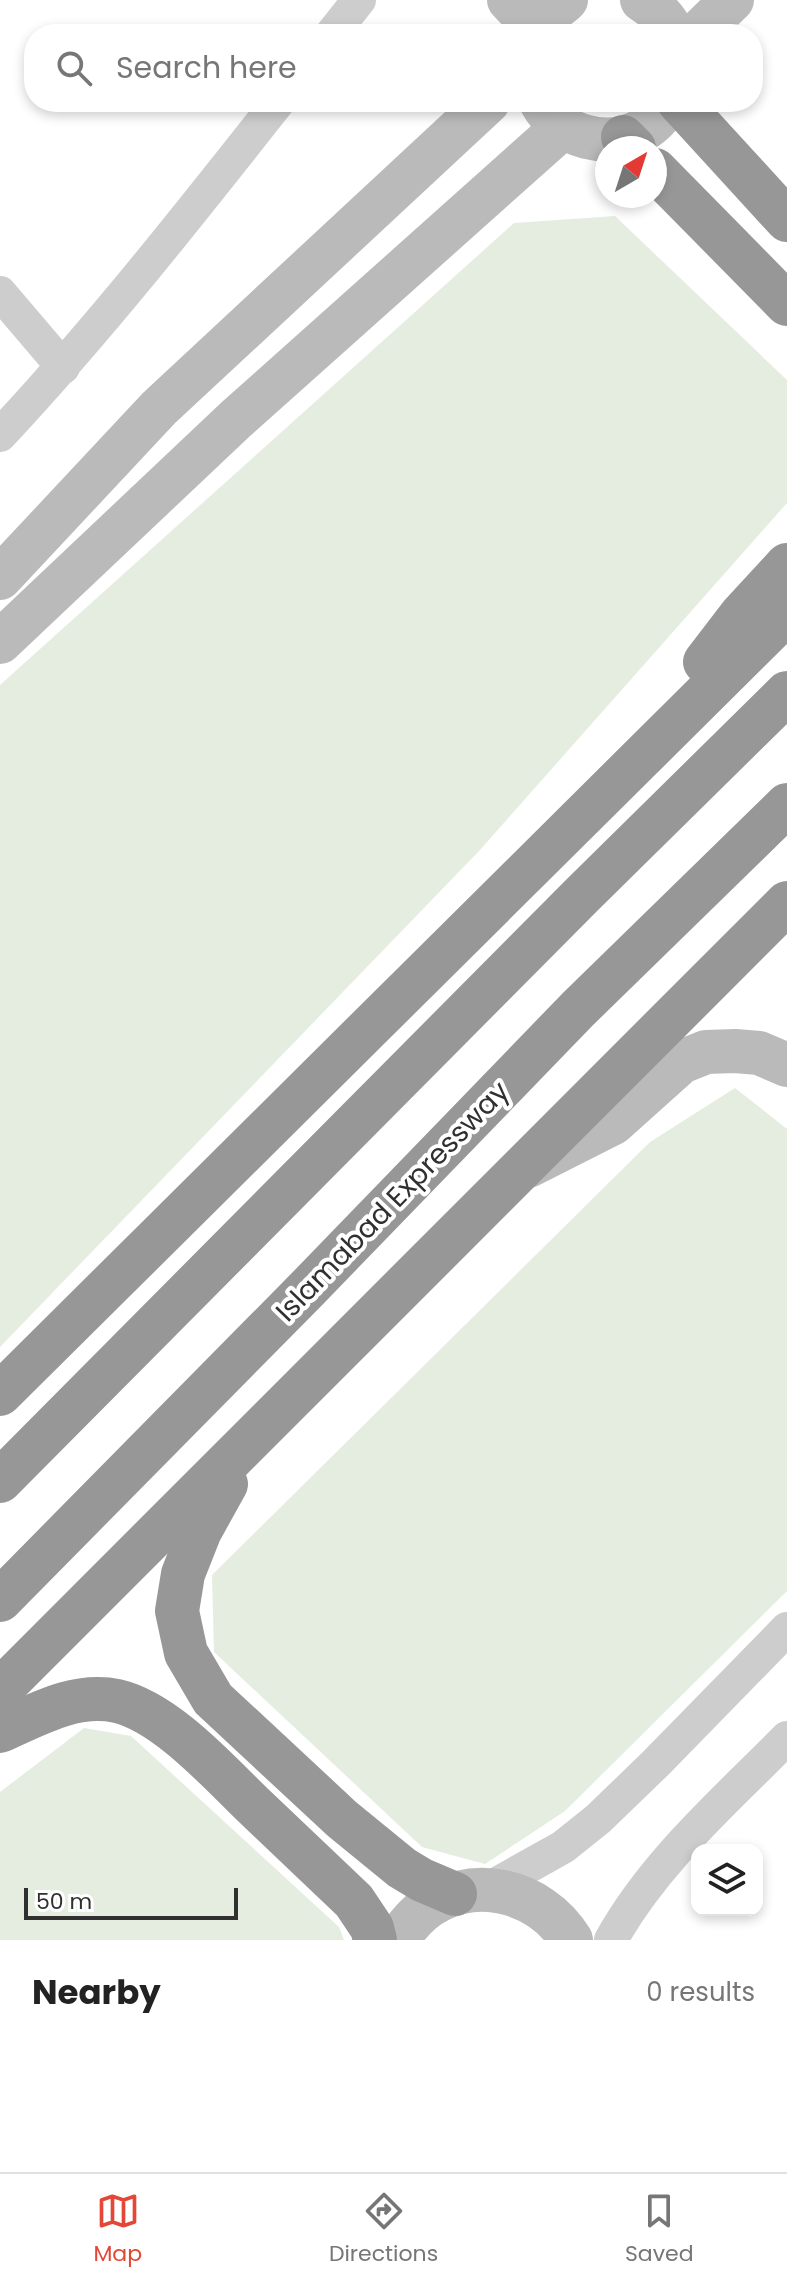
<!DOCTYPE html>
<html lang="en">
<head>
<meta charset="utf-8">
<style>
  :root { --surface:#fff; --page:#f6f6f6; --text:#222; --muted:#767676; --line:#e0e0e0; --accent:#e34737 }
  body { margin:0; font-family:Poppins,sans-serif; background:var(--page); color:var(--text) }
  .controls { position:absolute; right:24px; bottom:24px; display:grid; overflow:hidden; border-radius:16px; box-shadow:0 4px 12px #0003 }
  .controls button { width:72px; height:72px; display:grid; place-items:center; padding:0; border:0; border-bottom:2px solid var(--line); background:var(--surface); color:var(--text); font:40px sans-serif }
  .compass { position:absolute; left:595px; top:136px; width:72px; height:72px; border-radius:50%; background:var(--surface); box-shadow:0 4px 12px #0003; rotate:39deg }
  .scale { position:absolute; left:24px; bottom:20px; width:214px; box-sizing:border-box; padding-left:8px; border:4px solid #303030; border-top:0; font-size:22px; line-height:28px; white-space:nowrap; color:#303030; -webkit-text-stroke:6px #fff; paint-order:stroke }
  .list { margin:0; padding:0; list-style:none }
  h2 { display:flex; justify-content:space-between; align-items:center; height:104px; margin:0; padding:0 32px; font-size:34px }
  h2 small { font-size:26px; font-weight:400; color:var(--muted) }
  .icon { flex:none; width:44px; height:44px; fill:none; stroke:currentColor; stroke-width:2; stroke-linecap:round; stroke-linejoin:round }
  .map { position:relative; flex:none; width:787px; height:1940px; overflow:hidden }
  .search { position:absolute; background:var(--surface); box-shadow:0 4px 12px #0003; left:24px; right:24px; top:24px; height:88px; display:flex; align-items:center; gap:20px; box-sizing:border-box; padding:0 28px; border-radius:32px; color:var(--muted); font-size:30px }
  .sheet { height:232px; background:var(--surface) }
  nav { display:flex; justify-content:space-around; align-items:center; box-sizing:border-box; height:112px; border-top:2px solid var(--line); background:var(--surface); font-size:22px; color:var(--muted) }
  nav a { display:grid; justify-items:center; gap:4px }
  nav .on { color:var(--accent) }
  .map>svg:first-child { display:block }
  .green { fill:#e4eddf }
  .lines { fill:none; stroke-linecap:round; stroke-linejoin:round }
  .street { stroke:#cdcdcd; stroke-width:34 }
  .secondary { stroke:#bababa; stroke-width:44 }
  .highway { stroke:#979797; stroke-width:44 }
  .labels { text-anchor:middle; stroke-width:8; stroke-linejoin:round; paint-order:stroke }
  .street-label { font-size:28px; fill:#303030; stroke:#fff }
</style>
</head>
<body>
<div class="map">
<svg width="787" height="1940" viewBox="0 0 787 1940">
  <rect width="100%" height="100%" fill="#fff"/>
  <g class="green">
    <path d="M615 216 787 380V503L480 850 0 1347V685L514 223Z"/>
    <path d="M735 1088 787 1129V1591L565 1811 485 1864 422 1847 214 1652 212 1575 650 1142Z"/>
    <path d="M84 1728 131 1736 339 1927 344 1940H0V1792Z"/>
  </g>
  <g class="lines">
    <g class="street">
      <path d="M332 34 359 0"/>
      <path d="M0 293 63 367"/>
      <path d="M0 435C99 329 188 216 278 102"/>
      <path d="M488 1889 563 1847 598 1819 655 1764 787 1629"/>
      <path d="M611 1940C654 1862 725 1801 787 1738"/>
    </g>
    <g class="secondary">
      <path d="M509 0 537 30"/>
      <path d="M642 0C655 8 667 19 673 34"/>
      <path d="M536 34 546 16 566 0"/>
      <path d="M697 34 732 0"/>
      <path d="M541 102C560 138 609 150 644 129 655 123 663 112 669 102"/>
      <path d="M0 578 159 408 488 102"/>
      <path d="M0 642 236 419 563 127"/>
      <path d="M528 1166 613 1123 681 1062 706 1052 735 1051 759 1053 787 1065"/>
      <path d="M397 1940C404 1930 412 1920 421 1912 469 1872 540 1889 571 1940"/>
    </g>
    <g class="highway">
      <path d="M679 102 787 220"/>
      <path d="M623 137 634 148"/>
      <path d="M655 170 787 304"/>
      <path d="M705 662 741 615 787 565"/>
      <path d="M0 1394 787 613"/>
      <path d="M0 1481 582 895 787 693"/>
      <path d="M226 1484 200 1531 183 1574 177 1611 186 1653 213 1699 342 1819 402 1868 422 1880 455 1894"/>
      <path d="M0 1600 308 1288 578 1009 787 805"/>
      <path d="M0 1690 787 903"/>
      <path d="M0 1731C36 1715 75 1692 117 1701 165 1712 217 1770 252 1804 286 1836 320 1869 354 1901L372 1928 375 1940"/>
    </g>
  </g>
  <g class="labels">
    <g class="street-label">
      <text transform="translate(392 1201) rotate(-46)" y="10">Islamabad Expressway</text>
    </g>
  </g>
</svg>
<div class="controls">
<button><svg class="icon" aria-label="layers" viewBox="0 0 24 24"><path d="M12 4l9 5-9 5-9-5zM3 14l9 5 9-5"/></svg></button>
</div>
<svg class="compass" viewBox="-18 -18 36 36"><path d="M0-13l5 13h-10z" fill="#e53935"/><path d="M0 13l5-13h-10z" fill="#767676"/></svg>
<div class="scale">50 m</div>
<div class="search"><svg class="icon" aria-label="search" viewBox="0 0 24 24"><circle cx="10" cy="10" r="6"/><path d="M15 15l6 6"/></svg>Search here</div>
</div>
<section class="sheet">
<h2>Nearby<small>0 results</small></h2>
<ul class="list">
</ul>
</section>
<nav>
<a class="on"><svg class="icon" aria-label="map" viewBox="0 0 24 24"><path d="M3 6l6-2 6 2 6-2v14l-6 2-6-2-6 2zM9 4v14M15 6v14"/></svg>Map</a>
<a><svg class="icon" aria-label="directions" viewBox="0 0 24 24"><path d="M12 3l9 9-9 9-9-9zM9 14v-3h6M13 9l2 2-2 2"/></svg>Directions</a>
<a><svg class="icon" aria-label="saved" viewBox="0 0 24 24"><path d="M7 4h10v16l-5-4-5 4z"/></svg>Saved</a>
</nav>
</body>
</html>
